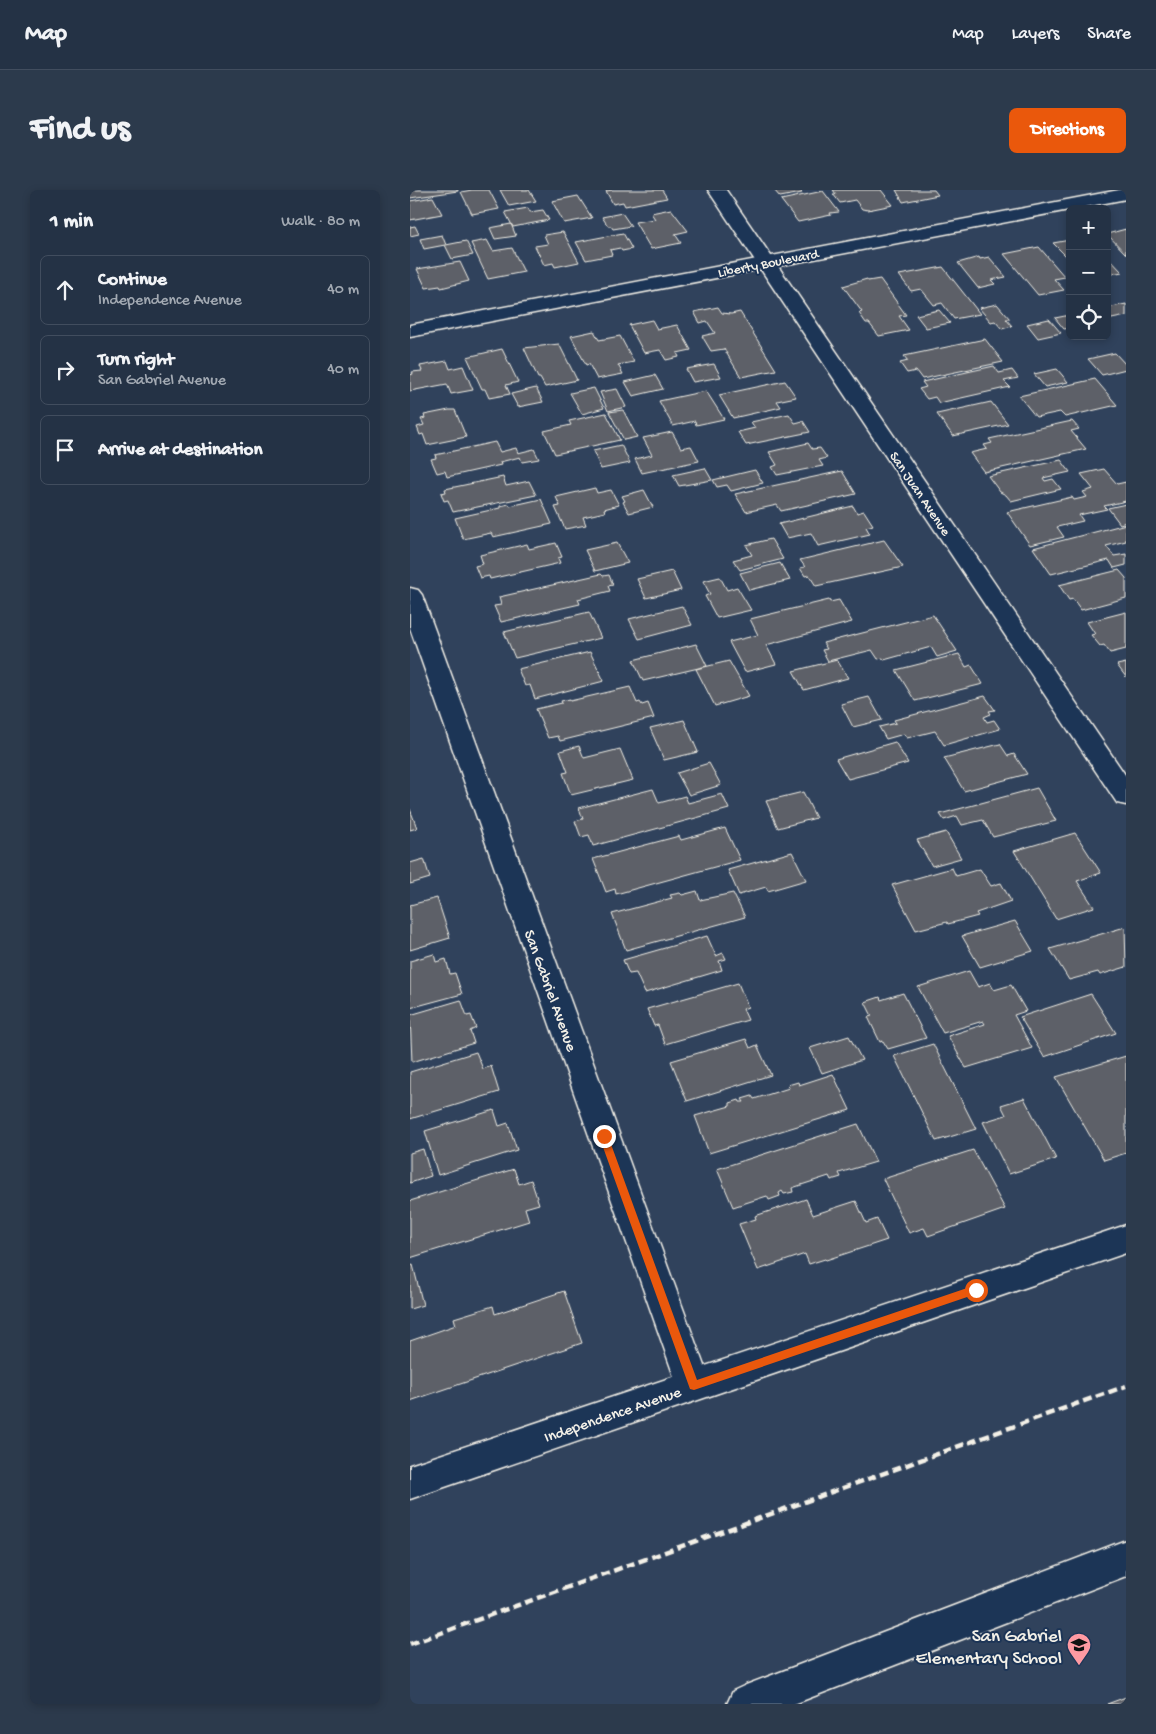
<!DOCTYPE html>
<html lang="en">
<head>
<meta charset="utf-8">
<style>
  :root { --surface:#243245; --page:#2c3a4c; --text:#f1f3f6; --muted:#a3aab3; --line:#414d5e; --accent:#ea580c }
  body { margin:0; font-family:"Gochi Hand",sans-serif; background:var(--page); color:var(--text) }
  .controls { position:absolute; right:15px; top:15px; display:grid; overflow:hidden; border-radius:8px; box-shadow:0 2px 8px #0003 }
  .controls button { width:45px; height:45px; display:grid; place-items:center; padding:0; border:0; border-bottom:1px solid var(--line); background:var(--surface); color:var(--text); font:25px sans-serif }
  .stop { position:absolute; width:15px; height:15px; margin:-11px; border:4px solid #ea580c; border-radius:50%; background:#fff }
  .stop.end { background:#ea580c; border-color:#fff; box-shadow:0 1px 5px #0008 }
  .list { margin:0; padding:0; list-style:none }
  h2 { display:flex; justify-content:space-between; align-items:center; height:65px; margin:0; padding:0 20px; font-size:21px }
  h2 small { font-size:16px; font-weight:400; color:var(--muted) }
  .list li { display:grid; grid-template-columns:32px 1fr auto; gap:15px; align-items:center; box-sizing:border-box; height:70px; margin:0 10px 10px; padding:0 10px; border:1px solid var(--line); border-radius:8px }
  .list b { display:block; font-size:19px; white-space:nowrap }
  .list p { margin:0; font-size:16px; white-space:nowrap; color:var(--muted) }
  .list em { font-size:16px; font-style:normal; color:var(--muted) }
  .icon { flex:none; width:28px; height:28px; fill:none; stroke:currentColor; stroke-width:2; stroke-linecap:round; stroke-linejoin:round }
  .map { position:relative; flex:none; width:716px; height:1514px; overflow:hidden; border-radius:8px }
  header { display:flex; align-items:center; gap:30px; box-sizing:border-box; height:70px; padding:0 25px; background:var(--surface); border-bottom:1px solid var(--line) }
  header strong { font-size:24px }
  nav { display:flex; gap:28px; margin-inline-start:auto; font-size:18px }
  .intro { display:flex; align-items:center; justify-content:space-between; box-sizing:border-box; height:120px; padding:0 30px }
  h1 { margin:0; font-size:35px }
  .button { padding:12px 22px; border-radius:8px; background:var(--accent); color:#fff; font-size:18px; font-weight:700 }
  main { display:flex; gap:30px; padding:0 30px }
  aside { flex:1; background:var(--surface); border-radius:8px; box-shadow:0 2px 8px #0003 }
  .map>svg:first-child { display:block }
  .building { fill:#5d6168; stroke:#f4f1e8 }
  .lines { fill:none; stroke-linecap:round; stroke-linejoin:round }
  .street-casing { stroke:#f4f1e8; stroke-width:3 }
  .secondary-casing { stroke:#f4f1e8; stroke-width:3 }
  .street { fill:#1d3557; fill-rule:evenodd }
  .secondary { fill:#1d3557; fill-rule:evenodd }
  .rail { stroke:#f4f1e8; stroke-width:4.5; stroke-dasharray:9 4.5; stroke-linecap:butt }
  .route { fill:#ea580c }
  .labels { text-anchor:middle; stroke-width:4; stroke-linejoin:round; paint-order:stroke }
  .far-street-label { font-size:14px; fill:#f4f1e8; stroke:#1d3557 }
  .street-label { font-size:16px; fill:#f4f1e8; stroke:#1d3557 }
  .near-poi-label { font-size:19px; fill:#f4f1e8; stroke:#1d3557; text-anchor:end }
</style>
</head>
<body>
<header>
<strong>Map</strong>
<nav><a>Map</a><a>Layers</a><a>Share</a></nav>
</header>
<div class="intro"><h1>Find us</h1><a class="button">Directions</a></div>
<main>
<aside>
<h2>1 min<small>Walk · 80 m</small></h2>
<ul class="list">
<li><svg class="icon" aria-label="ahead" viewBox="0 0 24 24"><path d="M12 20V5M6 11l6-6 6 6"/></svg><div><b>Continue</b><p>Independence Avenue</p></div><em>40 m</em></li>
<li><svg class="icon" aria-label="right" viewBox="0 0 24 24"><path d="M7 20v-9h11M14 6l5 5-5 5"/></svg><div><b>Turn right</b><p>San Gabriel Avenue</p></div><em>40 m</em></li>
<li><svg class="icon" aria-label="arrive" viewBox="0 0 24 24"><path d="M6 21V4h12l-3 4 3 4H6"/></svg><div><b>Arrive at destination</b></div></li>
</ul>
</aside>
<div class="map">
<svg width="716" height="1514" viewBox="0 0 716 1514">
  <rect width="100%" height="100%" fill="#30425c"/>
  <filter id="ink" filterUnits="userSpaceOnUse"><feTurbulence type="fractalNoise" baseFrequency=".02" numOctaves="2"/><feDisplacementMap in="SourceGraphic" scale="10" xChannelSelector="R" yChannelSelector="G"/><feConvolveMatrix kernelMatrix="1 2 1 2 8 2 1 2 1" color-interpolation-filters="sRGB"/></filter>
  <g filter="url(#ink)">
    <g class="building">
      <path d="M0 0H48V1L0 8Z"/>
      <path d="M62 0H79L89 19 62 24 51 2Z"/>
      <path d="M90 0H119L126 11 99 16Z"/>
      <path d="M203 0H252L257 8 215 16 213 12 203 14 196 1Z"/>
      <path d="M364 0H389L392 3 370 7Z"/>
      <path d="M423 0H471L483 15 458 20 452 19 445 10 430 13 423 4H426Z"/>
      <path d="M486 0H524L528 5 493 12Z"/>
      <path d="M413 1 429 22 420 23 421 25 388 32 371 10Z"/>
      <path d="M168 6 182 28 154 33 142 11Z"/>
      <path d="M23 7 32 24 0 30V11Z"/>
      <path d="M118 18 120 22 133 20 139 30 103 37 95 22Z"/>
      <path d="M261 19 278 41 265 44 271 53 241 59 225 32 245 29 241 23Z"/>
      <path d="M212 23 221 36 203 39 201 36H198L192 27Z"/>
      <path d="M101 34 106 46 85 49 80 38Z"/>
      <path d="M5 36 9 44 0 46V37Z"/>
      <path d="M716 39V64L697 44Z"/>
      <path d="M153 42 169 72 145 77 143 73 134 75 125 56 138 54 134 45Z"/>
      <path d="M213 43 222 59 212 61 210 58 200 60 202 65 176 70 166 52Z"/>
      <path d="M32 45 36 55 56 51 63 65 42 69 35 55 14 59 10 49Z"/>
      <path d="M77 50 83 61 102 58 114 82 78 89 61 53Z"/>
      <path d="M660 50V70L643 53Z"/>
      <path d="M629 57 655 87 644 89 654 100 628 105 594 64Z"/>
      <path d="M697 66 712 82 697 85Z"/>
      <path d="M569 67 570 69 579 67 596 87 581 90 585 94 568 98 548 73Z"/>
      <path d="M50 72 59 91 31 98 30 96 16 98 7 79Z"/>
      <path d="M533 77 570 124 544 129 532 113 524 115 511 99 501 101 489 85Z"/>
      <path d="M457 89 458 91 470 89 496 125 489 126 499 140 469 146 459 133H456L449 123 452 122 433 96Z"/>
      <path d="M587 114 600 129H596L602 136 592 139 585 131 581 132 569 118Z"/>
      <path d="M716 114V126L697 130V118Z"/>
      <path d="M308 117 312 123 321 124 330 122 366 180 331 187 314 159 301 161 292 146 305 143 297 131 290 133 284 122Z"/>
      <path d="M529 120 540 133 516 138 506 125Z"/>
      <path d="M660 125V138L654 139 645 128Z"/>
      <path d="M639 129 651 143 628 148 617 134Z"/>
      <path d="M242 130 247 139 267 135 281 160 267 163 269 167 256 170 250 160 234 163 219 135Z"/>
      <path d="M184 141 189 150 210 146 224 172 208 175 213 184 187 189 179 174 176 175 161 146Z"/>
      <path d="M575 149 593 172 512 189 506 181 497 183 490 173 498 171 494 166Z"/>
      <path d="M149 154 167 190 135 197 130 188H128L114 158Z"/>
      <path d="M92 159 108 192 96 195 100 204 79 208 75 199H72L57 167Z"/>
      <path d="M705 163 716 175V179L692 185 678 169Z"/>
      <path d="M37 171 40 179 53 176 63 200 41 204 37 194 0 201V185L3 184 2 182 12 181 10 176Z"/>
      <path d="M304 174 311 187 283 192 276 179Z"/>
      <path d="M584 176 589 183 602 180 608 188 594 191 600 197 529 213 525 207 517 209 509 199 516 197 512 192Z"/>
      <path d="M647 179 658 192 635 197 624 184Z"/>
      <path d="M245 185 253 199 223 206 215 192Z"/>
      <path d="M685 189 707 215 655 227 650 222 626 227 609 206Z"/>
      <path d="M375 191 386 207 367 211 371 217 323 228 309 205Z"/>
      <path d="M126 198 133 212 108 217 101 204Z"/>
      <path d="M184 198 194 218 172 224 160 203Z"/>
      <path d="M207 199 216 217 198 221 190 202Z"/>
      <path d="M296 201 314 229 286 235 285 231 263 236 249 211Z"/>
      <path d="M581 212 598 234 543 246 527 224Z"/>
      <path d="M39 220H45L56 247 17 255 13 244 10 245 7 237 14 235 11 229 15 228 14 225Z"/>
      <path d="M213 220 227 247 214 250 199 222Z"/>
      <path d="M196 223 210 250 145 264 134 241 161 235 159 231Z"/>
      <path d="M379 224 385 233 393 231 400 242 336 255 328 242 345 238 341 232Z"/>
      <path d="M662 231 669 239 661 241 676 259 574 282 560 263 577 259 574 255 582 253 579 249Z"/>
      <path d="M262 242 271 258 281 256 289 271 232 283 225 269 242 265 233 248Z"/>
      <path d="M85 252 90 262 106 258 108 263 124 259 129 269 112 272 110 267 90 272 91 275 37 287 35 281 27 283 21 269 26 268 25 265Z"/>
      <path d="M398 253 402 259 410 258 417 268 409 270 413 276 367 285 362 277 367 275 359 262Z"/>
      <path d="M211 255 220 273 191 279 183 261Z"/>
      <path d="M651 270 660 282 633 288 635 291 643 289 651 299 601 311 596 305 590 302 578 286Z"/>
      <path d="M295 278 302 290 269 296 263 285Z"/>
      <path d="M694 279 707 294 716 292V311L694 316 697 319 669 325 673 331 647 337 654 347 620 355 597 322 662 307 664 310 677 307 673 302 683 299 671 284Z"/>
      <path d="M345 280 353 293 321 301 317 295 307 297 303 290Z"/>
      <path d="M432 281 446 304 371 321 367 315 336 322 325 304Z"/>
      <path d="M93 287 96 296 119 291 126 305 43 322 38 310 34 311 31 303 36 302 35 299Z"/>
      <path d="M185 298 187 303 201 300 209 315 194 319 195 322 173 327 176 335 155 339 145 317 150 316 146 307Z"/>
      <path d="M234 300 243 317 219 323 213 312 215 311 212 306Z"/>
      <path d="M131 309 142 334 83 347 81 343 53 349 45 328 90 318V316L99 314 100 316Z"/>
      <path d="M716 314V332L710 334 698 318Z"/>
      <path d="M443 316 447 323 454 321 463 335 456 337 460 344 408 356 401 343 377 348 369 334Z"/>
      <path d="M716 334V351L696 356 704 366 716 364V375L704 378 699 370 641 384 623 358Z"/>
      <path d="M361 349 373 369 330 380 323 370 342 365 336 355Z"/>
      <path d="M474 350 493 377 406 396 399 385 395 386 390 378 395 377 390 370Z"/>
      <path d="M146 353 152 367 148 368 150 373 80 389 79 386 70 388 65 376 73 374 70 365 117 354 119 359Z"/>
      <path d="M207 353 218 373 185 381 175 360Z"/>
      <path d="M370 373 380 390 339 400 330 383Z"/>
      <path d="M709 380 716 388V408L671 420 663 409 659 410 649 395Z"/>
      <path d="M262 381 271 400 236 408 227 389Z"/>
      <path d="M191 384 193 386 199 385 203 395 198 396 200 401 168 409 170 414 91 432 84 416 91 415 89 407Z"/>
      <path d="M310 387 317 400 327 397 341 420 307 428 295 406 300 404 293 391Z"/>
      <path d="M419 410 420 412 429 410 442 432 356 455 366 474 335 482 319 452 348 445 340 429Z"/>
      <path d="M272 416 282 435 229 449 219 429Z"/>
      <path d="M179 422 191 448 105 468 94 442Z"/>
      <path d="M716 422V459L700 463 694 455 690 456 681 445 685 444 677 432Z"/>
      <path d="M523 425 547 461 527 467 521 457 474 470 473 468 468 469 462 460 418 471 412 460 417 459 413 453Z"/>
      <path d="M286 454 297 476 233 491 223 470Z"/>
      <path d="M180 462 194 491 125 509 120 495 115 496 108 479Z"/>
      <path d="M549 464 556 477 561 475 573 494 505 511 486 480Z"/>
      <path d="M427 470 438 488 394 500 383 481Z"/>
      <path d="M319 471 339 506 305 516 286 479Z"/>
      <path d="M716 473V487L707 475Z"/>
      <path d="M220 497 227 513 230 512 232 515 238 513 244 528 150 551 148 546 138 548 126 519 152 513 151 511 160 509V511Z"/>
      <path d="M575 506 585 520 579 521 581 524 574 527 577 532 584 530 590 539 534 555 525 541 497 548 494 544 476 549 469 537 486 533 484 530Z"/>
      <path d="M459 507 472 530 443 537 431 514Z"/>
      <path d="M274 530 288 562 254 570 240 538Z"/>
      <path d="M485 552 498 573 438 589 426 569Z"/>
      <path d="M590 554 598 566 604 564 617 584 554 601 534 568Z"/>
      <path d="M169 556 174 568 210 559 223 590 161 605 153 583 158 582 150 561Z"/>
      <path d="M299 573 311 595 279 605 267 583Z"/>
      <path d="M627 598 646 631 583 647 573 630 552 635 547 626 534 630 530 624Z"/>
      <path d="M243 599 249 613 275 606 278 613 312 604 319 619 183 656 179 645 171 647 165 631 173 629 169 618Z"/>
      <path d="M393 602 406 628 368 638 356 611Z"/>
      <path d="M0 619 7 638 0 640Z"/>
      <path d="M315 638 330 670 206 704 205 699 196 702 183 669 269 646 271 650Z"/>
      <path d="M536 642 551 668 522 676 507 650Z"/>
      <path d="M665 643 691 683 667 691 684 717 646 729 604 661Z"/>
      <path d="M382 662 396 690 358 701 356 697 329 705 318 680Z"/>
      <path d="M14 669 20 688 0 694V673Z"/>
      <path d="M542 678 546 686 570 679 581 696 591 693 601 711 566 723 568 726 538 734 537 732 506 740 482 695Z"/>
      <path d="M287 701 290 710 323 703 335 727 216 760 202 724 262 708 260 705 270 703 272 705Z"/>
      <path d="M27 708 40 748 0 760V715Z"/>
      <path d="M605 731 623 761 570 777 552 746Z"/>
      <path d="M715 737 716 777 690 785 688 782 659 790 640 759Z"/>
      <path d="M297 746 306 766 313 763 316 769 309 771 312 780 235 803 226 783 219 784 213 770Z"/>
      <path d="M24 764 26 772 36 769 40 784 45 783 52 804 0 818V771Z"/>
      <path d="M559 781 568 797 580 793 584 800 601 795 616 821 604 825 622 858 556 878 538 846 575 834 573 831 533 843 508 797Z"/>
      <path d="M328 793 338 817 333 819 338 830 255 854 248 835 244 836 237 819Z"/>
      <path d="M493 803 516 848 478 859 473 851 470 852 458 827 462 826 455 812 470 807 471 810Z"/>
      <path d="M681 804 706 843 634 867 610 827Z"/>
      <path d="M51 810 57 826 61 825 66 838 60 841 64 853 2 872 0 825Z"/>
      <path d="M439 846 452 870 412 883 400 858Z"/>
      <path d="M336 849 340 858 347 855 361 885 277 911 261 871Z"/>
      <path d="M523 854 566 939 526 951 484 866Z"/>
      <path d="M66 862 73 879 81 876 89 902 0 929V882Z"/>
      <path d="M716 866V963L694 970 646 887Z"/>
      <path d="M423 884 440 920 299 963 285 926 320 916V913L329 910 330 912H334L332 909 342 906 344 909 379 898 378 895 388 892 389 895Z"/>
      <path d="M614 908 646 969 599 984 573 932 596 925 591 915Z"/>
      <path d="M84 920 89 936 98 933 107 960 28 985 15 941Z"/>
      <path d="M448 934 466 972 429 983 431 987 421 990 419 986 382 998 383 1002 374 1004 372 1001 369 1003 370 1006 359 1010 357 1006 323 1017 307 979Z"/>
      <path d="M13 959 21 986 0 993V963Z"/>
      <path d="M563 960 595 1019 518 1046 514 1038 499 1043 473 989Z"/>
      <path d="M104 979 109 994 121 990 129 1014 115 1018 119 1031 0 1068V1011Z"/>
      <path d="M396 1009 403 1025 446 1011 456 1033 467 1029 477 1050 416 1070 415 1069 399 1074 395 1064 348 1080 329 1034 346 1029 345 1026Z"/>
      <path d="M3 1075 13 1115 0 1119V1076Z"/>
      <path d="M154 1101 172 1153 0 1211V1151L46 1135 44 1128 83 1116 85 1124Z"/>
      <path d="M716 1507V1514H697Z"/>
    </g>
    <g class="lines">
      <defs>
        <g id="street">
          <path d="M298 0H316L716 586V615L707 613Z"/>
          <path d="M0 398 8 400 12 405 301 1195 296 1206 284 1210 272 1206 267 1195 0 438Z"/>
        </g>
        <g id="secondary">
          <path d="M709 0H716V9L0 147V135Z"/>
          <path d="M716 1035V1063L0 1309V1275Z"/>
          <path d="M716 1350V1386L384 1514H317L323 1501 336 1495Z"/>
        </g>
      </defs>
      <use href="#street" class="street-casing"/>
      <use href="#secondary" class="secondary-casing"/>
      <use href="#street" class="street"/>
      <use href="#secondary" class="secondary"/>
      <path class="rail" d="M0 1454 716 1196"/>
    </g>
  </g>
  <path class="route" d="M194 942 198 946 287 1190 566 1095 570 1100 566 1104 284 1200 280 1199 189 946Z"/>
  <defs>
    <symbol id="school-pin" viewBox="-11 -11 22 30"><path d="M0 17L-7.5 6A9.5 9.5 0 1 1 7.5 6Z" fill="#ff9aa2" stroke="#1d3557"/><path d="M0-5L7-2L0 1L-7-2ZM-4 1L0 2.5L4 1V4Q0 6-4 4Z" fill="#111"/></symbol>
  </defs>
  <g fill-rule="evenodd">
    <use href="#school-pin" x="655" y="1441" width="28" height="38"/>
  </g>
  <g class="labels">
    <g class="far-street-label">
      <text transform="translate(358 72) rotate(-11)" y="5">Liberty Boulevard</text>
      <text transform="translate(511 303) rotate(56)" y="5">San Juan Avenue</text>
    </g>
    <g class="street-label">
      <text transform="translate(142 800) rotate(70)" y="6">San Gabriel Avenue</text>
      <text transform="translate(202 1223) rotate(-19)" y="6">Independence Avenue</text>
    </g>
    <g class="near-poi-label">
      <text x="652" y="1451">San Gabriel<tspan x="652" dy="22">Elementary School</tspan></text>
    </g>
  </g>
</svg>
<div class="controls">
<button>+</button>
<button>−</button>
<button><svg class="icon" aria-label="locate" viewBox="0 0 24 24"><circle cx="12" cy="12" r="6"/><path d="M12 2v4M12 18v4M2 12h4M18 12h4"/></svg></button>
</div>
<div class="stop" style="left:566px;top:1100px"></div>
<div class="stop end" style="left:194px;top:946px"></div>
</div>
</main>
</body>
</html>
